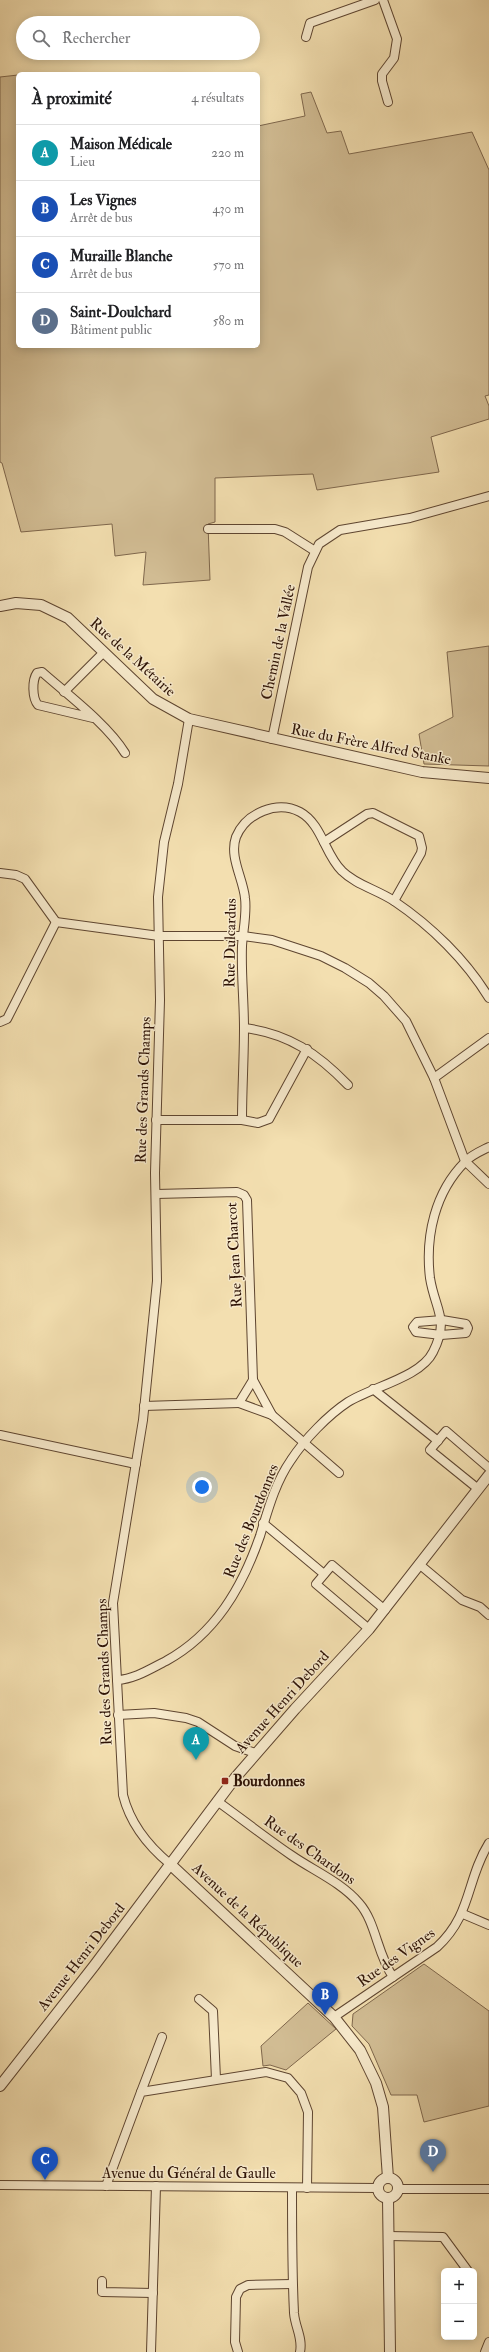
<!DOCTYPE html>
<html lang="fr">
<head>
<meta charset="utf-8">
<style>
  :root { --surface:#fff; --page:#f2f2f2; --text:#202124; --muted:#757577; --line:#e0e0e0; --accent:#d93025 }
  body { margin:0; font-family:"IM FELL Double Pica",serif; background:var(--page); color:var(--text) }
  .controls { position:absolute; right:12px; bottom:12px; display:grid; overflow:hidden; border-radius:6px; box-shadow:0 2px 10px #0003 }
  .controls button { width:36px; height:36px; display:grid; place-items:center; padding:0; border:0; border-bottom:1px solid var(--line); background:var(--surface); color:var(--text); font:20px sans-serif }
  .you { position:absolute; left:202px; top:1487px; width:14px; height:14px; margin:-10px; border:3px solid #fff; border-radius:50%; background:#1a73e8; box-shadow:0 0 0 6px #1a73e833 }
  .badge { display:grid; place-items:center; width:26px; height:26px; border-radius:50%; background:var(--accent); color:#fff; font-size:13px; font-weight:700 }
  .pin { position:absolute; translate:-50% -33px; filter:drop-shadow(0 1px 2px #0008) }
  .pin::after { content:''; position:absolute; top:21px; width:14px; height:12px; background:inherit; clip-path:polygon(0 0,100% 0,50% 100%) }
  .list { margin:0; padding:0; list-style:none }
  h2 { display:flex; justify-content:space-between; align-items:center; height:52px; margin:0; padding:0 16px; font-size:17px }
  h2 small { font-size:13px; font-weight:400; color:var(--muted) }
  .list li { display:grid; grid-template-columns:26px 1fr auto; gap:12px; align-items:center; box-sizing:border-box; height:56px; padding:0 16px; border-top:1px solid var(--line) }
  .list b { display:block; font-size:15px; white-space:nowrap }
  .list p { margin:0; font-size:13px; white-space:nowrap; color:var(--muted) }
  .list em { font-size:13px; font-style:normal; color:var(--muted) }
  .icon { flex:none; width:22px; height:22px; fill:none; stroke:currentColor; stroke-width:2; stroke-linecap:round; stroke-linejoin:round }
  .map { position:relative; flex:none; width:489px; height:2352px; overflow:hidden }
  .search { position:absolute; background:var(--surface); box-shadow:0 2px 10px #0003; left:16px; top:16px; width:244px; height:44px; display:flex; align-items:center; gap:10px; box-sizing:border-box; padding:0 14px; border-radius:22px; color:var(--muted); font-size:15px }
  .panel { position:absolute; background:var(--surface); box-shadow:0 2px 10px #0003; left:16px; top:72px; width:244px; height:276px; border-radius:6px }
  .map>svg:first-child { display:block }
  .green { fill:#d1bc93; stroke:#7f674c }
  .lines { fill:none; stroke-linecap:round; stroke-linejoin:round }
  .minor-casing { stroke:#5e4530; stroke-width:10 }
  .tertiary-casing { stroke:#5e4530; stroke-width:12 }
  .minor { stroke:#f7eacc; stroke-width:8 }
  .tertiary { stroke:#f7eacc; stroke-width:10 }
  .poi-dot { fill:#8f2418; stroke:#f7eacc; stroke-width:1.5 }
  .labels { text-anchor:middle; stroke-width:3; stroke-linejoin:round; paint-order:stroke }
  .street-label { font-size:15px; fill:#2d1205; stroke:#f7eacc }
  .poi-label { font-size:15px; font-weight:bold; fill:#2d1205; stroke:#f7eacc; text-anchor:start }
</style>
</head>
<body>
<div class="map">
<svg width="489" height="2352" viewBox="0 0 489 2352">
  <rect width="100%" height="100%" fill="#f3dfb0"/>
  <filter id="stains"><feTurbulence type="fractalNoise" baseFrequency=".005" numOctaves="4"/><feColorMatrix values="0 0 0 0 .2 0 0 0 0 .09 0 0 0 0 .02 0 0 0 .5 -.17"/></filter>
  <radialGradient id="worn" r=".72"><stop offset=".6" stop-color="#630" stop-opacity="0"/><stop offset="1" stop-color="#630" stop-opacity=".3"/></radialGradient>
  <g class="green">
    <path d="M18 75V346H258V126L305 116 301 94 311 92 327 133 341 131 349 154 472 132 489 170V395L485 396 489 406V419L431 437 439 472 317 490 313 474 215 478V522L208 524 210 580 143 585 146 552 115 556 112 524 21 532 2 463 0 462V77Z"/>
    <path d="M489 646V766L424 764 419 734 453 717 447 652Z"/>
    <path d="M424 1964 489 2011V2106L424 2122 417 2095H391L369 2044 352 2026 353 2014Z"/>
    <path d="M308 2003 336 2029 286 2070 270 2065 263 2066 261 2046Z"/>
  </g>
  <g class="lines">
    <defs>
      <g id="minor">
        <path d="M383 0 397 39 394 58 382 74V81L388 102"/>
        <path d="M306 37 310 23 375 0"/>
        <path d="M208 529H275L285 532 315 551"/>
        <path d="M64 692 104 652"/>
        <path d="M93 718 38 705C32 698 32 680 37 673L42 672C68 695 107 724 125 753"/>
        <path d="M272 739 308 567 319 544 340 530 410 518 489 496"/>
        <path d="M324 842 367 814 373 813 419 836 422 848 421 853 394 901"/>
        <path d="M0 873 16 875 25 879 56 922"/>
        <path d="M56 922 159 936H243L272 940 321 956 345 968 369 983 384 996 406 1021 434 1078 465 1161 489 1184"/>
        <path d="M0 1022 7 1019 56 922"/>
        <path d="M244 1028C288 1033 318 1054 348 1085"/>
        <path d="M434 1078 489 1038"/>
        <path d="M156 1120H242C242 1090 244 1059 244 1028 244 1001 241 973 242 946 243 930 247 914 245 898 243 878 229 857 236 837 246 813 277 800 300 812 322 824 325 855 342 871 356 885 378 890 394 901 431 926 466 960 489 998"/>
        <path d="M242 1120 258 1123 269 1119 307 1049"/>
        <path d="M442 1320 466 1324 468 1328 466 1333 441 1335 416 1332 413 1327 417 1322Z"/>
        <path d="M253 1380 272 1415"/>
        <path d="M373 1389 438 1441"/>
        <path d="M239 1403 272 1415 339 1473"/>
        <path d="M144 1406 239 1403 253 1380 247 1200 244 1195 237 1192 156 1194"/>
        <path d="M0 1435 136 1464"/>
        <path d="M477 1488 430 1450 446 1431 489 1468"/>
        <path d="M263 1523 324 1574"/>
        <path d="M419 1564 462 1600 480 1607 489 1615"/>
        <path d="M369 1629 316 1584 332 1565 385 1610"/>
        <path d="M117 1680C135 1679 150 1669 166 1661 215 1634 242 1588 260 1536 268 1510 275 1483 291 1460 304 1440 328 1415 348 1402 372 1387 421 1377 433 1352 450 1319 435 1310 430 1278 425 1236 435 1192 465 1162 471 1155 481 1151 489 1147"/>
        <path d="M118 1715 154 1713 186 1718 198 1722 235 1746 255 1753"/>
        <path d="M217 1801C242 1819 266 1838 291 1855 314 1871 341 1882 359 1903 376 1922 377 1954 393 1977"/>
        <path d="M170 1864C147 1845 130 1823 123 1795L113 1603 143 1420 157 1281 155 1173 160 1000 158 897 164 842 178 784 189 719"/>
        <path d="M463 1914 489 1925"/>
        <path d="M199 1999 213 2011 216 2079"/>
        <path d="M334 2017 437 1947C472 1915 466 1880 489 1843"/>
        <path d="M141 2092 162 2037"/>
        <path d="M0 2185 378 2188"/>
        <path d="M106 2186 141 2092 266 2072 288 2078 301 2093 308 2112 307 2188"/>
        <path d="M292 2188C292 2230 292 2272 294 2313 295 2327 303 2338 300 2352"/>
        <path d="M398 2189H489"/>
        <path d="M388 2236 443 2237 468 2271"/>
        <path d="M102 2281V2292L153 2293"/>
        <path d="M151 2352 156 2186"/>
        <path d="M238 2352 235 2342 236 2297 240 2289 248 2285 292 2284"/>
        <path d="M485 2352 489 2342"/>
      </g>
      <g id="tertiary">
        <path d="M0 606 16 603 41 605 68 618 153 699 189 719 422 772 489 778"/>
        <path d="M170 1864 334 2017 360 2050 376 2083 383 2107 388 2178"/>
        <path d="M0 2086 94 1966 235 1778 295 1709 369 1629 489 1475"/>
        <circle cx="388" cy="2188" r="10"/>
        <path d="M388 2198 390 2352"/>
      </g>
    </defs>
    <use href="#minor" class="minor-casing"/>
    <use href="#tertiary" class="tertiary-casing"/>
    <use href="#minor" class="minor"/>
    <use href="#tertiary" class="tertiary"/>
  </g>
  <rect class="poi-dot" x="221" y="1777" width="8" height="8" rx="2"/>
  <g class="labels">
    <g class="street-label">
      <text transform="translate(278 642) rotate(-78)" y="5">Chemin de la Vallée</text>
      <text transform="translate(133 657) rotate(42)" y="5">Rue de la Métairie</text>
      <text transform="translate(371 744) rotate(11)" y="5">Rue du Frère Alfred Stanke</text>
      <text transform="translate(230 943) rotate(-89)" y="5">Rue Dulcardus</text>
      <text transform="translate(143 1090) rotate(-88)" y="5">Rue des Grands Champs</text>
      <text transform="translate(234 1255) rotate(-93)" y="5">Rue Jean Charcot</text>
      <text transform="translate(251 1521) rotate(-68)" y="5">Rue des Bourdonnes</text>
      <text transform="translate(104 1672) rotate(-92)" y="5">Rue des Grands Champs</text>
      <text transform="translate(282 1702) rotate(-48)" y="5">Avenue Henri Debord</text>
      <text transform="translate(310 1850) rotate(35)" y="5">Rue des Chardons</text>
      <text transform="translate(248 1915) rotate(43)" y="5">Avenue de la République</text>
      <text transform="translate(81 1957) rotate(-52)" y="5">Avenue Henri Debord</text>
      <text transform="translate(396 1957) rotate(-35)" y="5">Rue des Vignes</text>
      <text x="189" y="2178">Avenue du Général de Gaulle</text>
    </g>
    <g class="poi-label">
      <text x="233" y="1786">Bourdonnes</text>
    </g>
  </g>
  <rect width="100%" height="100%" filter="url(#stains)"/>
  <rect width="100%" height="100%" fill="url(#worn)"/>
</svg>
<div class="controls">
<button>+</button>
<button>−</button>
</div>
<div class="you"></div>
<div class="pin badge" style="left:196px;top:1760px;background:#0f9aa8">A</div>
<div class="pin badge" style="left:325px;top:2015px;background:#1a4fb4">B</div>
<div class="pin badge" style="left:45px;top:2180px;background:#1a4fb4">C</div>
<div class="pin badge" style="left:433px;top:2172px;background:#5c6f8a">D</div>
<div class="search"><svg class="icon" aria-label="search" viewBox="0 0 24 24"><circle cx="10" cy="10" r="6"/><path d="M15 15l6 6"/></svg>Rechercher</div>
<section class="panel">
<h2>À proximité<small>4 résultats</small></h2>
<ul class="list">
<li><span class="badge" style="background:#0f9aa8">A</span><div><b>Maison Médicale</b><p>Lieu</p></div><em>220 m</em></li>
<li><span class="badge" style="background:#1a4fb4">B</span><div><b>Les Vignes</b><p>Arrêt de bus</p></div><em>430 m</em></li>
<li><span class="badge" style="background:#1a4fb4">C</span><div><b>Muraille Blanche</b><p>Arrêt de bus</p></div><em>570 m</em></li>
<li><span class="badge" style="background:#5c6f8a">D</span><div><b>Saint-Doulchard</b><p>Bâtiment public</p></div><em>580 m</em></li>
</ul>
</section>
</div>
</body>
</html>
